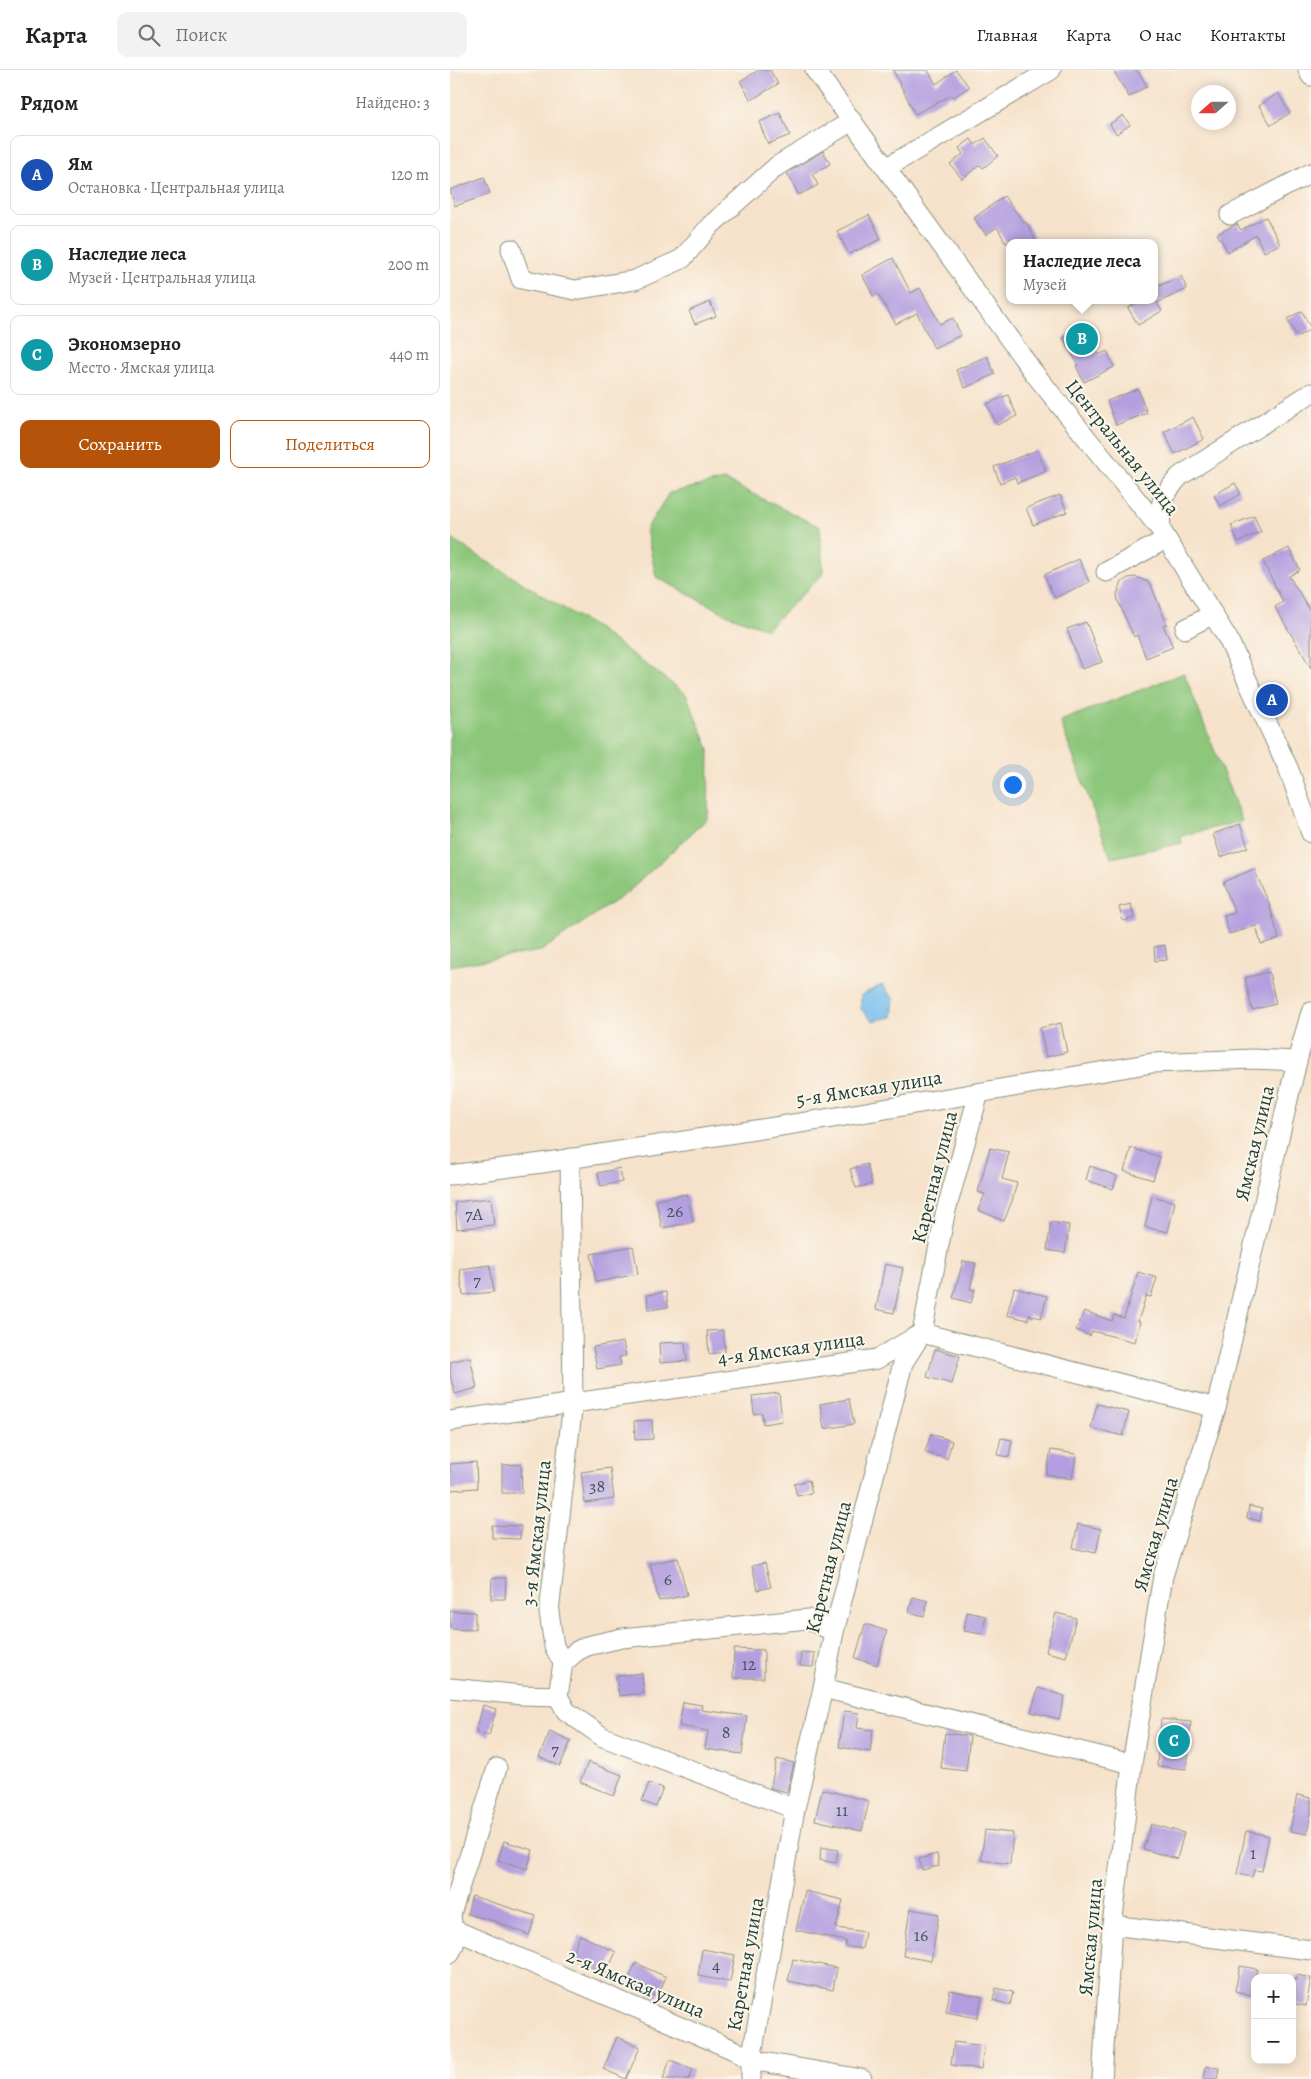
<!DOCTYPE html>
<html lang="ru">
<head>
<meta charset="utf-8">
<style>
  :root { --surface:#fff; --page:#f2f2f2; --text:#222; --muted:#767676; --line:#e0e0e0; --accent:#b45309 }
  body { margin:0; font-family:Alegreya,serif; background:var(--page); color:var(--text) }
  .controls { position:absolute; right:15px; bottom:15px; display:grid; overflow:hidden; border-radius:10px; box-shadow:0 2px 12px #0003 }
  .controls button { width:45px; height:45px; display:grid; place-items:center; padding:0; border:0; border-bottom:1px solid var(--line); background:var(--surface); color:var(--text); font:25px sans-serif }
  .compass { position:absolute; left:741px; top:15px; width:45px; height:45px; border-radius:50%; background:var(--surface); box-shadow:0 2px 12px #0003; rotate:249deg }
  .you { position:absolute; left:562px; top:714px; width:18px; height:18px; margin:-12px; border:4px solid #fff; border-radius:50%; background:#1a73e8; box-shadow:0 0 0 8px #1a73e833 }
  .badge { display:grid; place-items:center; width:32px; height:32px; border-radius:50%; background:var(--accent); color:#fff; font-size:16px; font-weight:700 }
  .pin { position:absolute; translate:-50% -50%; border:2px solid #fff; box-shadow:0 1px 5px #0006 }
  .popup { position:absolute; left:556px; top:169px; width:152px; height:65px; box-sizing:border-box; display:grid; place-content:center; border-radius:10px; background:var(--surface); filter:drop-shadow(0 1px 4px #0005); font-size:16px; white-space:nowrap; color:var(--muted) }
  .popup b { font-size:19px; color:var(--text) }
  .popup::after { content:''; position:absolute; left:50%; top:100%; margin-left:-10px; border:10px solid transparent; border-top-color:var(--surface) }
  .list { margin:0; padding:0; list-style:none }
  h2 { display:flex; justify-content:space-between; align-items:center; height:65px; margin:0; padding:0 20px; font-size:21px }
  h2 small { font-size:16px; font-weight:400; color:var(--muted) }
  .list li { display:grid; grid-template-columns:32px 1fr auto; gap:15px; align-items:center; box-sizing:border-box; height:80px; margin:0 10px 10px; padding:0 10px; border:1px solid var(--line); border-radius:10px }
  .list b { display:block; font-size:19px; white-space:nowrap }
  .list p { margin:0; font-size:16px; white-space:nowrap; color:var(--muted) }
  .list em { font-size:16px; font-style:normal; color:var(--muted) }
  .actions { display:flex; gap:10px; padding:15px 20px }
  .actions a { flex:1; padding:11px 0; border:1px solid var(--accent); border-radius:10px; text-align:center; font-size:18px; color:var(--accent) }
  .actions .main { background:var(--accent); color:#fff }
  .icon { flex:none; width:28px; height:28px; fill:none; stroke:currentColor; stroke-width:2; stroke-linecap:round; stroke-linejoin:round }
  .map { position:relative; flex:none; width:861px; height:2009px; overflow:hidden }
  header { display:flex; align-items:center; gap:30px; box-sizing:border-box; height:70px; padding:0 25px; background:var(--surface); border-bottom:1px solid var(--line) }
  header strong { font-size:24px }
  nav { display:flex; gap:28px; margin-inline-start:auto; font-size:18px }
  .search { width:350px; height:45px; background:var(--page); display:flex; align-items:center; gap:12px; box-sizing:border-box; padding:0 18px; border-radius:10px; color:var(--muted); font-size:19px }
  main { display:flex }
  aside { flex:1; background:var(--surface) }
  .map>svg:first-child { display:block }
  .green { fill:#8dc77b; stroke:#568258 }
  .water { fill:#73bbeb; stroke:#497c90 }
  .building { fill:#b39fdf }
  .lines { fill:none; stroke-linecap:round; stroke-linejoin:round }
  .minor-casing { stroke:#8a907f; stroke-width:21 }
  .minor { stroke:#fff; stroke-width:19 }
  .labels { text-anchor:middle; stroke-width:4; stroke-linejoin:round; paint-order:stroke }
  .number-label { font-size:18px; fill:#44565f }
  .street-label { font-size:20px; fill:#1f3d34; stroke:#fbf7ec }
</style>
</head>
<body>
<header>
<strong>Карта</strong>
<div class="search"><svg class="icon" aria-label="search" viewBox="0 0 24 24"><circle cx="10" cy="10" r="6"/><path d="M15 15l6 6"/></svg>Поиск</div>
<nav><a>Главная</a><a>Карта</a><a>О нас</a><a>Контакты</a></nav>
</header>
<main>
<aside>
<h2>Рядом<small>Найдено: 3</small></h2>
<ul class="list">
<li><span class="badge" style="background:#1a4fb4">A</span><div><b>Ям</b><p>Остановка · Центральная улица</p></div><em>120 m</em></li>
<li><span class="badge" style="background:#0f9aa8">B</span><div><b>Наследие леса</b><p>Музей · Центральная улица</p></div><em>200 m</em></li>
<li><span class="badge" style="background:#0f9aa8">C</span><div><b>Экономзерно</b><p>Место · Ямская улица</p></div><em>440 m</em></li>
</ul>
<div class="actions"><a class="main">Сохранить</a><a>Поделиться</a></div>
</aside>
<div class="map">
<svg width="861" height="2009" viewBox="0 0 861 2009">
  <rect width="100%" height="100%" fill="#fbf7ec"/>
  <filter id="ink" filterUnits="userSpaceOnUse"><feTurbulence type="fractalNoise" baseFrequency=".02" numOctaves="2"/><feDisplacementMap in="SourceGraphic" scale="10" xChannelSelector="R" yChannelSelector="G"/><feConvolveMatrix kernelMatrix="1 2 1 2 8 2 1 2 1" color-interpolation-filters="sRGB"/></filter>
  <filter id="wash" filterUnits="userSpaceOnUse"><feTurbulence type="fractalNoise" baseFrequency=".0096" numOctaves="4" result="noise"/><feDisplacementMap in="SourceGraphic" scale="20" xChannelSelector="R" yChannelSelector="G"/><feGaussianBlur stdDeviation="1.12" result="paint"/><feColorMatrix in="noise" values="0 0 0 0 0 0 0 0 0 0 0 0 0 0 0 0 0 1.4 0 .05"/><feComposite in="paint" operator="in"/></filter>
  <g filter="url(#wash)">
    <rect width="100%" height="100%" fill="#f6e2ca"/>
    <g class="green">
      <path d="M274 410 370 457 373 504 317 559 278 545 206 507 196 459 219 423Z"/>
      <path d="M0 467 23 483 148 559 236 624 259 679 258 748 178 822 91 881 0 896Z"/>
      <path d="M734 603 792 751 731 766 732 773 661 788 610 651Z"/>
    </g>
    <path class="water" d="M432 915 444 929 442 947 422 951 411 939V925Z"/>
    <g id="blocks">
      <g class="building">
        <path d="M309 0H320L328 14 301 30 290 11Z"/>
        <path d="M443 0H478L486 14 506 0 519 17 504 27 502 25 465 44Z"/>
        <path d="M663 0H687L697 16 679 27Z"/>
        <path d="M828 23 840 43 821 55 809 36Z"/>
        <path d="M330 43 340 65 318 74 309 52Z"/>
        <path d="M673 45 680 55 666 64 660 54Z"/>
        <path d="M535 68 548 86 533 98 530 95 512 109 500 94 513 84 509 78 521 69 525 75Z"/>
        <path d="M373 81 380 94 362 104 368 115 349 125 337 103Z"/>
        <path d="M34 107 40 124 5 136 0 120Z"/>
        <path d="M554 126 574 153 576 152 587 173H556L547 157 536 165 524 148Z"/>
        <path d="M419 145 431 169 399 184 387 161Z"/>
        <path d="M816 147 830 174 814 182 806 165 778 182 767 164 787 154 791 160Z"/>
        <path d="M443 188 461 223 470 218 490 254 503 248 511 265 484 278 467 243 446 254 428 224 424 227 412 205Z"/>
        <path d="M731 206 737 219 707 233 712 241 688 255 678 238 692 230H704V218Z"/>
        <path d="M260 232 266 246 245 254 239 241Z"/>
        <path d="M852 241 861 259 847 267 837 249Z"/>
        <path d="M633 257 649 285 657 281 664 297 634 312 626 296 628 295 613 268Z"/>
        <path d="M537 286 545 304 515 318 506 300Z"/>
        <path d="M688 319 697 343 666 355 657 331Z"/>
        <path d="M558 325 567 346 547 355 537 334Z"/>
        <path d="M743 347 754 369 725 384 714 362Z"/>
        <path d="M587 380 596 401 567 413 565 407 550 413 544 397Z"/>
        <path d="M785 413 791 424 770 436 764 425Z"/>
        <path d="M610 425 617 442 583 455 576 438Z"/>
        <path d="M804 446 811 462 788 472 781 455Z"/>
        <path d="M839 478 850 500 839 506 861 542V598L825 537 833 532 813 491Z"/>
        <path d="M629 489 639 512 605 528 594 505Z"/>
        <path d="M686 507 698 512 702 518 717 554 713 555 723 577 696 588 687 565 684 567 668 531 667 524 672 512 678 508Z"/>
        <path d="M636 552 652 592 632 599 617 559Z"/>
        <path d="M790 754 798 777 771 787 763 764Z"/>
        <path d="M804 799 819 833 829 869 811 874 806 856 779 864 774 846 785 843 773 812Z"/>
        <path d="M681 834 684 848 673 851 669 837Z"/>
        <path d="M715 875 717 890 705 891 704 877Z"/>
        <path d="M819 902 826 934 802 940 795 908Z"/>
        <path d="M611 953 617 982 596 987 590 958Z"/>
        <path d="M540 1078 559 1082 552 1109 567 1113 562 1131 554 1151 528 1140 535 1124 528 1122Z"/>
        <path d="M681 1078 710 1087 703 1110 674 1101Z"/>
        <path d="M417 1094 422 1114 406 1118 400 1099Z"/>
        <path d="M640 1096 667 1106 663 1119 636 1110Z"/>
        <path d="M170 1098 172 1112 151 1116 148 1103Z"/>
        <path d="M237 1124 243 1152 212 1158 206 1130Z"/>
        <path d="M702 1126 725 1132 718 1162 695 1157Z"/>
        <path d="M41 1128 44 1155 7 1159 5 1132Z"/>
        <path d="M601 1152 619 1155 615 1183 597 1180Z"/>
        <path d="M183 1176 188 1204 146 1212 141 1184Z"/>
        <path d="M513 1191 526 1193 520 1219 525 1220 521 1233 503 1228Z"/>
        <path d="M435 1194 453 1198 444 1243 426 1239Z"/>
        <path d="M40 1195 44 1222 13 1225 10 1199Z"/>
        <path d="M688 1202 707 1208 701 1227 696 1226 688 1251 690 1252 685 1272 642 1261 640 1266 626 1260 634 1241 662 1251 664 1245 674 1248Z"/>
        <path d="M564 1218 597 1226 591 1248 579 1245 578 1250 557 1245Z"/>
        <path d="M216 1222 218 1237 199 1240 197 1225Z"/>
        <path d="M273 1260 275 1282 259 1284 257 1261Z"/>
        <path d="M173 1272 176 1286 169 1287 171 1295 147 1299 143 1277Z"/>
        <path d="M235 1272 237 1291 210 1293 209 1273Z"/>
        <path d="M485 1279 510 1286 502 1314 477 1307Z"/>
        <path d="M20 1287 27 1318 5 1324 0 1305V1292Z"/>
        <path d="M329 1323 332 1351 313 1354 312 1343 304 1344 302 1326Z"/>
        <path d="M399 1329 404 1354 374 1359 370 1334Z"/>
        <path d="M647 1334 679 1342 673 1366 641 1358Z"/>
        <path d="M202 1350 203 1369 185 1370 184 1351Z"/>
        <path d="M481 1364 502 1371 497 1389 475 1382Z"/>
        <path d="M551 1368 562 1370 559 1387 547 1385Z"/>
        <path d="M601 1380 626 1384 622 1409 596 1404Z"/>
        <path d="M26 1392 27 1418 0 1420V1394Z"/>
        <path d="M71 1394 72 1423H52V1395Z"/>
        <path d="M160 1398 164 1429 135 1433 131 1402Z"/>
        <path d="M359 1410 362 1423 347 1426 344 1414Z"/>
        <path d="M799 1436 812 1439 810 1451 797 1448Z"/>
        <path d="M628 1454 651 1459 646 1483 623 1478Z"/>
        <path d="M42 1455 71 1456 70 1469 42 1468Z"/>
        <path d="M228 1488 237 1525 209 1531 200 1494Z"/>
        <path d="M315 1493 321 1517 308 1520 302 1496Z"/>
        <path d="M42 1508H56L55 1529H41Z"/>
        <path d="M463 1527 478 1531 474 1546 459 1542Z"/>
        <path d="M0 1541 25 1542V1560L0 1559Z"/>
        <path d="M517 1542 536 1546 532 1564 514 1561Z"/>
        <path d="M606 1543 626 1548 616 1587 596 1582Z"/>
        <path d="M415 1554 437 1561 427 1595 405 1588Z"/>
        <path d="M284 1579 314 1580V1608H283Z"/>
        <path d="M351 1582 365 1583 363 1597 350 1596Z"/>
        <path d="M192 1603 194 1623 169 1626 166 1606Z"/>
        <path d="M588 1618 615 1626 609 1649 581 1642Z"/>
        <path d="M233 1632 252 1635 251 1640 297 1646 292 1684 255 1679 258 1661 229 1656Z"/>
        <path d="M33 1635 46 1639 39 1666 26 1662Z"/>
        <path d="M394 1641 409 1643 407 1658 423 1660 420 1682 389 1677Z"/>
        <path d="M711 1649 741 1652 736 1699 707 1696Z"/>
        <path d="M100 1661 121 1671 110 1696 89 1687Z"/>
        <path d="M495 1663 520 1666 516 1701 491 1698Z"/>
        <path d="M327 1689 344 1693 337 1722 320 1718Z"/>
        <path d="M138 1692 172 1705 164 1726 130 1712Z"/>
        <path d="M199 1713 213 1718 206 1737 192 1731Z"/>
        <path d="M372 1719 419 1731 412 1761 365 1750Z"/>
        <path d="M847 1725 861 1728V1743L857 1764 840 1761Z"/>
        <path d="M701 1754 734 1763 727 1789 693 1779Z"/>
        <path d="M535 1760 563 1763 560 1794 531 1790Z"/>
        <path d="M796 1761 819 1766 812 1801 804 1800 802 1807 787 1804Z"/>
        <path d="M54 1771 83 1780 77 1799 48 1790Z"/>
        <path d="M371 1777 388 1780 386 1793 370 1790Z"/>
        <path d="M487 1784 489 1796 472 1800 469 1789Z"/>
        <path d="M355 1821 393 1830 386 1858 415 1862 412 1879 395 1876 396 1871 346 1860Z"/>
        <path d="M22 1826 86 1846 79 1865 44 1851 17 1844Z"/>
        <path d="M460 1839 489 1844 481 1891 453 1886Z"/>
        <path d="M130 1865 166 1882 156 1904 120 1887Z"/>
        <path d="M252 1879 285 1885 280 1912 248 1906Z"/>
        <path d="M343 1889 387 1898 383 1920 338 1911Z"/>
        <path d="M186 1893 216 1907 207 1927 177 1913Z"/>
        <path d="M790 1896 807 1899 801 1925 785 1921Z"/>
        <path d="M847 1905 861 1908 856 1936 842 1933V1909L846 1910Z"/>
        <path d="M546 1918 563 1922 560 1935 543 1930Z"/>
        <path d="M500 1920 532 1927 527 1948 496 1942Z"/>
        <path d="M167 1967 190 1977 176 2009 153 1999Z"/>
        <path d="M504 1972 534 1976 531 1999 501 1995Z"/>
        <path d="M220 1990 243 1999 239 2009H213Z"/>
        <path d="M756 1996 769 1998 767 2009H754Z"/>
      </g>
    </g>
  </g>
  <g filter="url(#ink)">
    <use href="#blocks" fill-opacity="0" stroke="#8a907f" stroke-width="1"/>
    <g class="lines">
      <defs>
        <g id="minor">
          <path d="M365 0 584 303 711 460 778 569 839 700 861 763"/>
          <path d="M858 0 861 6"/>
          <path d="M436 98 601 0"/>
          <path d="M780 145 861 103"/>
          <path d="M61 179 71 209 125 220 185 210 232 189 261 155 327 96 402 51"/>
          <path d="M711 460C709 430 711 428 730 406L861 323"/>
          <path d="M656 502 716 469"/>
          <path d="M735 559 763 544"/>
          <path d="M0 1105 92 1093 382 1048 702 993 803 989 847 991"/>
          <path d="M0 1351 427 1289 472 1263 766 1338"/>
          <path d="M113 1593 127 1581 137 1576 172 1568 358 1549 384 1562"/>
          <path d="M0 1618 72 1625 108 1626"/>
          <path d="M373 1618 682 1694"/>
          <path d="M108 1626 113 1593 104 1576 99 1542 123 1332 120 1088"/>
          <path d="M108 1626 116 1641 153 1667 345 1739"/>
          <path d="M662 1855 861 1880"/>
          <path d="M0 1858 284 1980 301 1990 412 2009"/>
          <path d="M0 1883 4 1875 1 1844 47 1698"/>
          <path d="M301 2009V1990L345 1739 373 1618 384 1562 453 1293 472 1263 495 1144 529 1023"/>
          <path d="M652 2009 662 1855 682 1694 713 1506 766 1338 847 991 861 942"/>
        </g>
      </defs>
      <use href="#minor" class="minor-casing"/>
      <use href="#minor" class="minor"/>
    </g>
  </g>
  <g class="labels">
    <g class="number-label">
      <text x="225" y="1147">26</text>
      <text x="24" y="1150">7А</text>
      <text x="27" y="1216">7</text>
      <text x="147" y="1422">38</text>
      <text x="218" y="1515">6</text>
      <text x="299" y="1600">12</text>
      <text x="276" y="1668">8</text>
      <text x="105" y="1685">7</text>
      <text x="392" y="1746">11</text>
      <text x="803" y="1789">1</text>
      <text x="471" y="1871">16</text>
      <text x="266" y="1901">4</text>
    </g>
    <g class="street-label">
      <text transform="translate(673 377) rotate(51)" y="7">Центральная улица</text>
      <text transform="translate(419 1018) rotate(-9)" y="7">5-я Ямская улица</text>
      <text transform="translate(804 1073) rotate(-77)" y="7">Ямская улица</text>
      <text transform="translate(484 1107) rotate(-76)" y="7">Каретная улица</text>
      <text transform="translate(341 1278) rotate(-8)" y="7">4-я Ямская улица</text>
      <text transform="translate(86 1463) rotate(-84)" y="7">3-я Ямская улица</text>
      <text transform="translate(705 1464) rotate(-74)" y="7">Ямская улица</text>
      <text transform="translate(378 1497) rotate(-76)" y="7">Каретная улица</text>
      <text transform="translate(640 1867) rotate(-85)" y="7">Ямская улица</text>
      <text transform="translate(295 1894) rotate(-80)" y="7">Каретная улица</text>
      <text transform="translate(186 1913) rotate(23)" y="7">2-я Ямская улица</text>
    </g>
  </g>
</svg>
<div class="controls">
<button>+</button>
<button>−</button>
</div>
<svg class="compass" viewBox="-18 -18 36 36"><path d="M0-13l5 13h-10z" fill="#e53935"/><path d="M0 13l5-13h-10z" fill="#767676"/></svg>
<div class="you"></div>
<div class="pin badge" style="left:822px;top:630px;background:#1a4fb4">A</div>
<div class="pin badge" style="left:632px;top:269px;background:#0f9aa8">B</div>
<div class="popup"><b>Наследие леса</b>Музей</div>
<div class="pin badge" style="left:724px;top:1671px;background:#0f9aa8">C</div>
</div>
</main>
</body>
</html>
